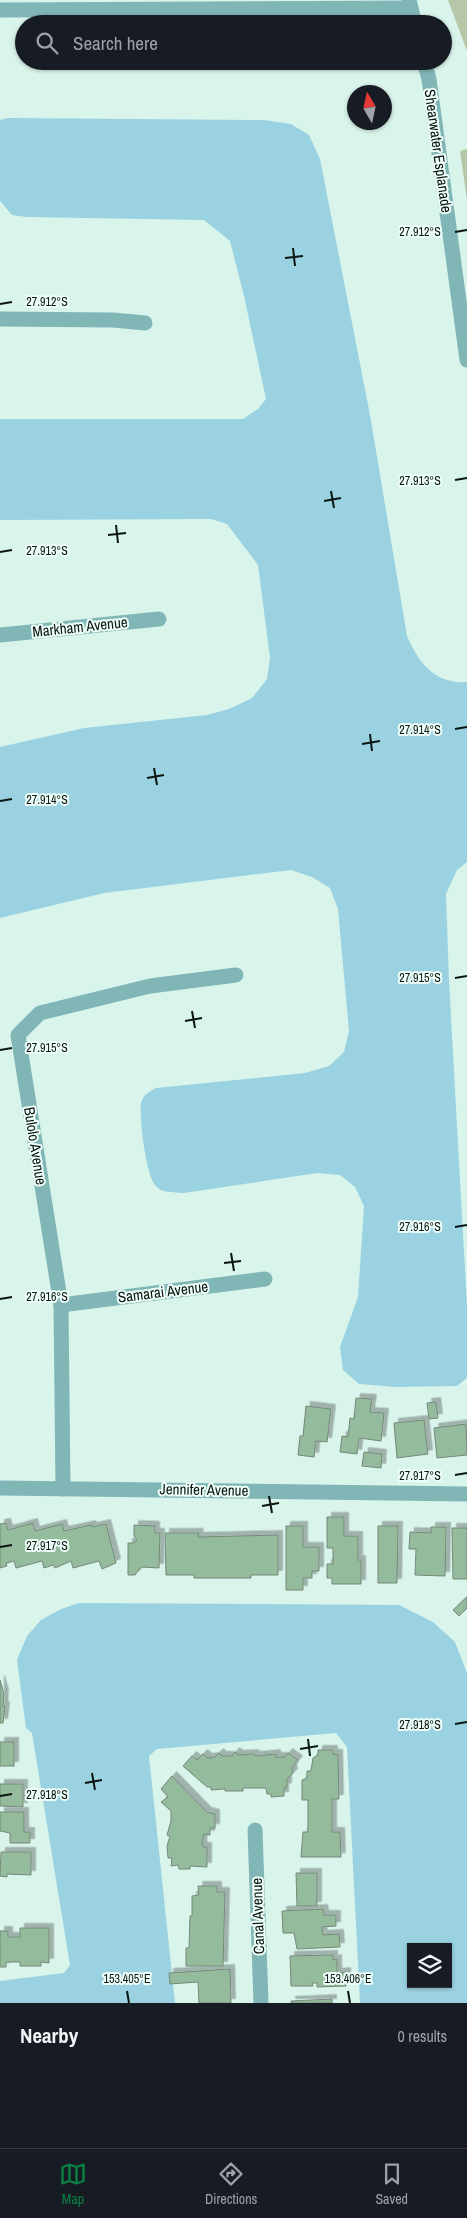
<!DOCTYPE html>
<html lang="en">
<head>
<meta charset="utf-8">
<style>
  :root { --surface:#171b24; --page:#242831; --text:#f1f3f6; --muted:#9ea1a6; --line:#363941; --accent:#0b8043 }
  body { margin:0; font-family:"Archivo Narrow",sans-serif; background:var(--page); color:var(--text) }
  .controls { position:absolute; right:15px; bottom:15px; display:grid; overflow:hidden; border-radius:0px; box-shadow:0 1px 4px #0004 }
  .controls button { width:45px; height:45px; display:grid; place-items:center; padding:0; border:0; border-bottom:1px solid var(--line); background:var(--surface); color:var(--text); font:25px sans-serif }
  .compass { position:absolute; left:347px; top:85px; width:45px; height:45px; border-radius:50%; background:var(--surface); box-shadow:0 1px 4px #0004; rotate:351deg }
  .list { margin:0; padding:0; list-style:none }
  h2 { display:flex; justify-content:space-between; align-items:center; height:65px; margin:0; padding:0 20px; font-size:21px }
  h2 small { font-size:16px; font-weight:400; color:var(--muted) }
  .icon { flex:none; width:28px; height:28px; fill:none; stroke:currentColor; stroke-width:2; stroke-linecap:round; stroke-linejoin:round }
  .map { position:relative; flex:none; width:467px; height:2003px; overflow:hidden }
  .search { position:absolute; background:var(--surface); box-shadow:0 1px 4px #0004; left:15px; right:15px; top:15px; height:55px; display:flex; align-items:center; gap:12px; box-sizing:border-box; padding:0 18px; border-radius:28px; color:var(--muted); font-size:19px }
  .sheet { height:145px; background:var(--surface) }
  nav { display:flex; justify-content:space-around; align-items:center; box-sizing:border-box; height:70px; border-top:1px solid var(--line); background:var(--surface); font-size:14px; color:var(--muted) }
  nav a { display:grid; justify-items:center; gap:2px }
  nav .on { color:var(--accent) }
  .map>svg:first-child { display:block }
  .green { fill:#b6c6a6 }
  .water { fill:#9ad2e2; fill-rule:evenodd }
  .building { fill:#93bb9c; stroke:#768779; filter:url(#shadow) }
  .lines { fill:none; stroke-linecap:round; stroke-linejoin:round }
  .street { stroke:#81b6b6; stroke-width:15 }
  .ticks { fill:none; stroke:#0c1512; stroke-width:2 }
  .labels { text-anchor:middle; stroke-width:4; stroke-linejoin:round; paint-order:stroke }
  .street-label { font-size:15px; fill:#0c1512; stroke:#eefef9 }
  .ticks-label { font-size:12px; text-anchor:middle; fill:#0c1512; stroke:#eefef9; stroke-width:4; stroke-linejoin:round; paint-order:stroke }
</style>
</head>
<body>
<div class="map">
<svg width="467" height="2003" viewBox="0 0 467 2003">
  <defs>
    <filter id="shadow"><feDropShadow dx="4.5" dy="-4.5" stdDeviation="0" flood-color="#0004"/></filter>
  </defs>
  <rect width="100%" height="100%" fill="#d9f4eb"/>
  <g class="green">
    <path d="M448 0H467V51Z"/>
    <path d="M467 149V200L460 151Z"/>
  </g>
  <g class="water">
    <path d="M8 118 264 120 291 124 309 135 320 159 370 415 407 636C419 663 434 684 467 682V862L457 870 446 894 449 980 467 1306V1378L457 1386 396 1387 359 1384 343 1370 340 1347 358 1297 364 1206 355 1187 340 1175 317 1173 184 1193C173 1192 162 1194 155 1185 146 1174 139 1118 141 1104 142 1095 149 1092 156 1088L305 1073 329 1066 344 1052 349 1031 338 909 330 888 312 877 291 870 104 893 0 918V747L84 728 207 715 229 709 252 698 267 679 270 658 258 565 227 524 211 519 0 520V419H243L258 409 266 399 244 296 230 241 204 220 27 217 12 215 0 201V120Z"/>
    <path d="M79 1603 399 1605 433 1622 455 1642 467 1673V2003H360L347 1747 336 1733 157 1749 149 1756 175 2003H0V1981L64 1973 70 1965 32 1733 26 1728 17 1660 27 1636 41 1620 61 1609ZM411 1947H448V1984H411Z"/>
  </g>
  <g class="building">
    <path d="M356 1398 372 1399 370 1412 384 1413 381 1441 359 1438 357 1454 340 1452 342 1436 348 1437 350 1418 354 1419Z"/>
    <path d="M436 1402 438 1418 429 1419 427 1403Z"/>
    <path d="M306 1406 331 1409 327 1442 316 1441 314 1457 298 1455 300 1436H303Z"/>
    <path d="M424 1420 428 1454 397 1458 394 1423Z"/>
    <path d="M466 1424 467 1455 437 1458 434 1428Z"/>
    <path d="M364 1452 382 1454 381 1468 362 1466Z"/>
    <path d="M327 1517H344V1536H358V1560H361V1584H332V1578H327V1564H333V1548H327Z"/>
    <path d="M6 1523 8 1530 33 1523 35 1531 62 1524 64 1531 91 1525 93 1527 106 1524 116 1563 102 1569 99 1561 73 1568 71 1561 55 1568 53 1565 44 1568 42 1561 16 1568 14 1561 6 1563 7 1566 0 1568V1524Z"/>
    <path d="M134 1525 155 1526V1533H160L159 1568 141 1567 135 1575H128V1543H134L137 1540 134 1536Z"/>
    <path d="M286 1526H303V1547H319V1571H312V1578H303V1590H286Z"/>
    <path d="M378 1526H398L397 1583H378Z"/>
    <path d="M431 1527H446L445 1576 415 1575 416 1549H409L410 1532 431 1533Z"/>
    <path d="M452 1528H467V1579H453Z"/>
    <path d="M165 1533H199L198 1537 278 1535V1575H251V1578H194V1575H166Z"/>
    <path d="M467 1597V1608L459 1616 453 1610Z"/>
    <path d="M0 1680 4 1694 3 1706H5L3 1723H0Z"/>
    <rect x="0" y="1742" width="14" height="24"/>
    <path d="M318 1750H333V1754H338L339 1799H332V1832H340L341 1857H301L303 1832H308V1800H302V1780L307 1778V1771H311L313 1758 318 1755Z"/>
    <path d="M235 1752 239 1755 253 1754 256 1756 276 1754V1757H285L288 1753 298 1760 292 1768 293 1773 287 1779V1787L284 1788V1796L271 1797V1794H267L266 1788H243V1791H225V1789L211 1790V1787H207L183 1766 192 1756 197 1760 203 1754 208 1758 215 1757 219 1753 222 1756H232Z"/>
    <path d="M172 1776 207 1812 215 1814V1828H210V1835L204 1834 202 1844 203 1847H207V1867L190 1866V1869H179L178 1865 171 1866 172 1858H168L167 1846 170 1836 167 1835 171 1821V1811L161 1802 168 1797 161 1789Z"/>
    <path d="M0 1784H23V1807L0 1806Z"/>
    <path d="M0 1812H24V1832H30V1843H10V1833L0 1831Z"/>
    <path d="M1 1852H31V1875L7 1874V1877L0 1876Z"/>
    <path d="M296 1873H317V1906H297Z"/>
    <path d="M198 1886H217V1892H225L223 1966H186V1948H189L190 1916H192V1896L199 1895Z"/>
    <path d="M323 1909 324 1915H336V1926L322 1927 323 1935 339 1934 340 1947 297 1949 294 1933H283L282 1911Z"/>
    <path d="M20 1928H49V1963L41 1962V1966H20V1962H6V1967H0V1931H8V1937H20Z"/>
    <path d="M333 1955V1960L337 1959V1973L346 1972V1986L317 1987V1983H312L313 1986H291L290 1956Z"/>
    <path d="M230 1969 231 2003H199L198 1982 170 1984 169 1973Z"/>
    <path d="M332 1999V2003H291V2001Z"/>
  </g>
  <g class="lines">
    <g class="street">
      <path d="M409 0 415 24"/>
      <path d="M0 10 411 8"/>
      <path d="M424 61 429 79 467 360"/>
      <path d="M0 319 113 320 145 323"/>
      <path d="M0 635 159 619"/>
      <path d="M61 1305 265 1279"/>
      <path d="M0 1488 467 1494"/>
      <path d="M63 1489 61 1305 18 1035 40 1013 150 986 236 975"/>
      <path d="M255 1830 261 2003"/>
    </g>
  </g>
  <path class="ticks" d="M455 232 467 230M293 248 295 266M285 258 303 256M0 304 12 302M455 480 467 478M331 491 334 508M324 501 341 498M116 525 118 543M108 535 126 533M0 552 12 550M455 729 467 727M370 734 372 751M362 744 380 741M154 768 157 785M147 778 164 775M0 801 12 799M455 978 467 976M192 1011 195 1028M185 1021 202 1018M0 1050 12 1048M455 1227 467 1225M231 1253 234 1271M224 1263 241 1261M0 1299 12 1297M455 1475 467 1473M269 1496 272 1513M262 1506 279 1503M0 1547 12 1545M455 1724 467 1722M308 1739 310 1756M300 1749 318 1746M92 1773 95 1790M85 1783 102 1780M0 1796 12 1794M127 1991 129 2003M348 1991 350 2003"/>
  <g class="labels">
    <g class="street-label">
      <text transform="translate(438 151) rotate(82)" y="5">Shearwater Esplanade</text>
      <text transform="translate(80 627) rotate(-6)" y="5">Markham Avenue</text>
      <text transform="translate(35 1146) rotate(81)" y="5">Bulolo Avenue</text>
      <text transform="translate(163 1292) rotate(-7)" y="5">Samarai Avenue</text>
      <text transform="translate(204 1490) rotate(1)" y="5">Jennifer Avenue</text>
      <text transform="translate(258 1916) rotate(-92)" y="5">Canal Avenue</text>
    </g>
  </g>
  <g class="ticks-label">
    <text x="420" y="236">27.912°S</text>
    <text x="47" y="306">27.912°S</text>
    <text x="420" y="485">27.913°S</text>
    <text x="47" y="555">27.913°S</text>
    <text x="420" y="734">27.914°S</text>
    <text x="47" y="804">27.914°S</text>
    <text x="420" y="982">27.915°S</text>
    <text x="47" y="1052">27.915°S</text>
    <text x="420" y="1231">27.916°S</text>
    <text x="47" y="1301">27.916°S</text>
    <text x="420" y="1480">27.917°S</text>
    <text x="47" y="1550">27.917°S</text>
    <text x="420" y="1729">27.918°S</text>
    <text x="47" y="1799">27.918°S</text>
    <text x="127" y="1983">153.405°E</text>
    <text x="348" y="1983">153.406°E</text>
  </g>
</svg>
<div class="controls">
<button><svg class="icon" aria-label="layers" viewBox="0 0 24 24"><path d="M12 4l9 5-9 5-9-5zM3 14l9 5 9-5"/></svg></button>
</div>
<svg class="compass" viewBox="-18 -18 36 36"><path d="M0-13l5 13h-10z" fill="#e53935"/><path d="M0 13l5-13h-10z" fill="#9ea1a6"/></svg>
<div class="search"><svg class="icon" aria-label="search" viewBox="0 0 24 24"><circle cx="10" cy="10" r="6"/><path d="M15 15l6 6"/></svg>Search here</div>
</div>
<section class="sheet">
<h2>Nearby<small>0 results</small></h2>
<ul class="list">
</ul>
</section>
<nav>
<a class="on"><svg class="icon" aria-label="map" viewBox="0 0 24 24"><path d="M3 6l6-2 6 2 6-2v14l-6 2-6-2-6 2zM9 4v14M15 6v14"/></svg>Map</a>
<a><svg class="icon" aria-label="directions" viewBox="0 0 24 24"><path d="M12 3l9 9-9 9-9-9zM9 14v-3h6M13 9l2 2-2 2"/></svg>Directions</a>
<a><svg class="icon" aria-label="saved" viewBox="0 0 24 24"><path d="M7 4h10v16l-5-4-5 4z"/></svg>Saved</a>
</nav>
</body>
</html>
